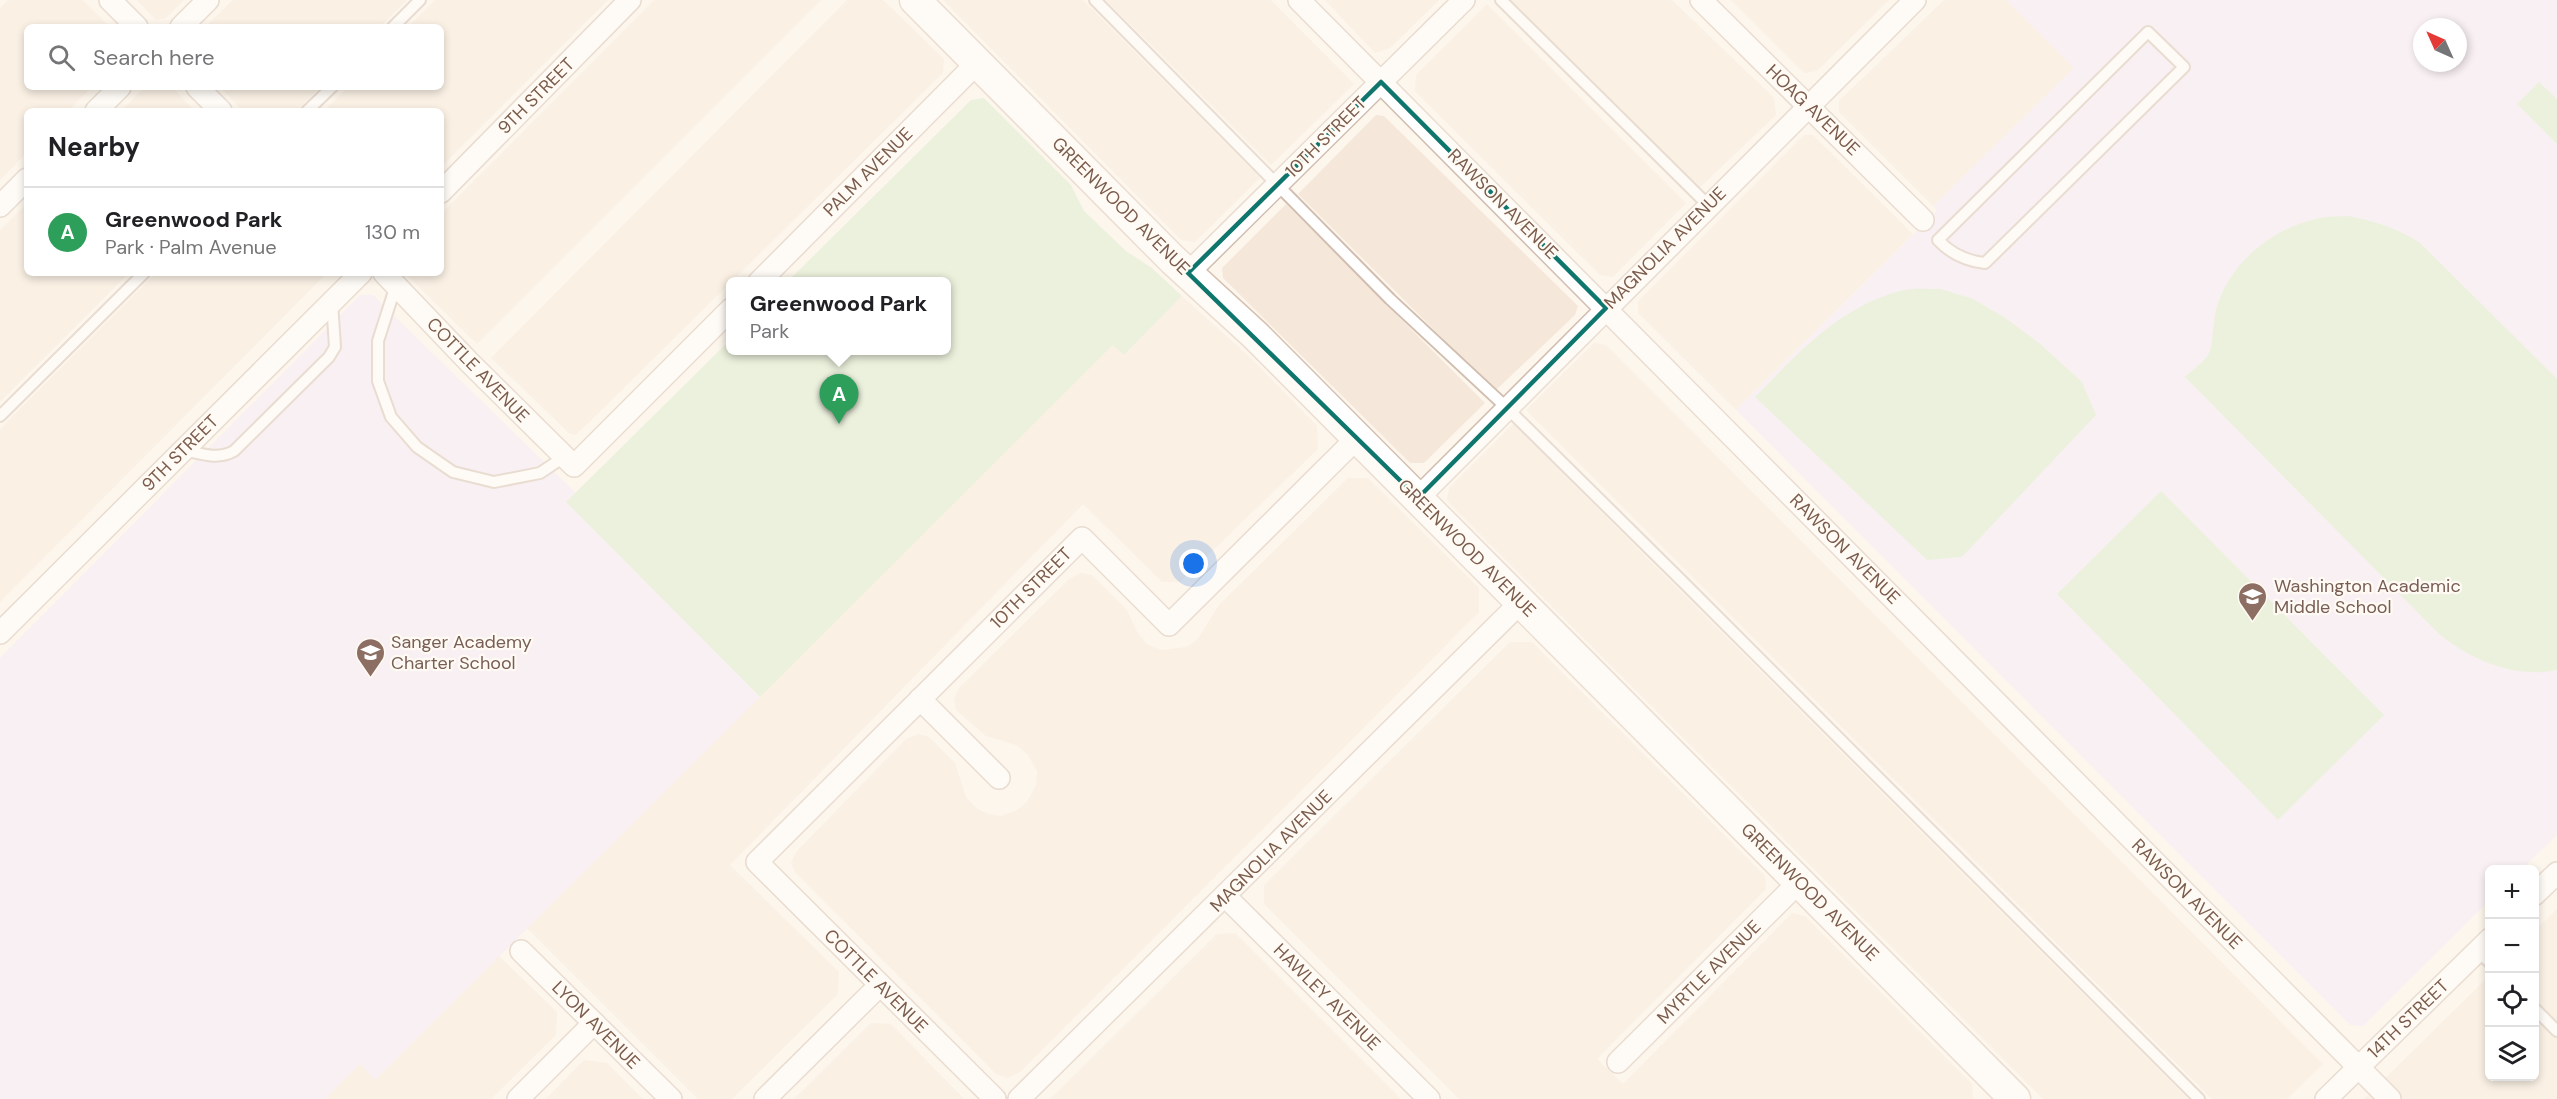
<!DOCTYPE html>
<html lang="en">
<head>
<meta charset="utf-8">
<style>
  :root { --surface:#fff; --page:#f2f2f2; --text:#202124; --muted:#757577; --line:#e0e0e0; --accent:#7c3aed }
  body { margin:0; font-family:"DM Sans",sans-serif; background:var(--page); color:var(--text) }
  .controls { position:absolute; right:18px; bottom:18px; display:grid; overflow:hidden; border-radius:9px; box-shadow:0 3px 9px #0003 }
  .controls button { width:54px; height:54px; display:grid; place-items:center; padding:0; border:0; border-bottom:2px solid var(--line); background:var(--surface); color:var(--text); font:30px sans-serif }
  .compass { position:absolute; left:2413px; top:18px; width:54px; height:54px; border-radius:50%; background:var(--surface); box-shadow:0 3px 9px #0003; rotate:315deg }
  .you { position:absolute; left:1194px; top:564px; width:21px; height:21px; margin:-15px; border:4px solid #fff; border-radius:50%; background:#1a73e8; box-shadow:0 0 0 9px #1a73e833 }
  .badge { display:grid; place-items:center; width:39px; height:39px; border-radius:50%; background:var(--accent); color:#fff; font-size:20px; font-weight:700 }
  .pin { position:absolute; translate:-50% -50px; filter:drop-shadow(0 2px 3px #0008) }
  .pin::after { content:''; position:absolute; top:32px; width:21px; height:18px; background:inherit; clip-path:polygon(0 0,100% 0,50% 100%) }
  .popup { position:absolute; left:726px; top:277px; width:225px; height:78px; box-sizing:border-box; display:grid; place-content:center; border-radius:9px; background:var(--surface); filter:drop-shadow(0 2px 4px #0005); font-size:20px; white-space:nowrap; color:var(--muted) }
  .popup b { font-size:22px; color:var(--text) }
  .popup::after { content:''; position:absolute; left:50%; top:100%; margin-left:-12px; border:12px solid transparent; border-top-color:var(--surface) }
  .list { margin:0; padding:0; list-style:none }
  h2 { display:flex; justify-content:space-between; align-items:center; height:78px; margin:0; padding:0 24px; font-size:26px }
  h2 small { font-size:20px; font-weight:400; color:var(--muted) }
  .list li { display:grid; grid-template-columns:39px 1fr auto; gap:18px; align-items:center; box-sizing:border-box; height:90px; padding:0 24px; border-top:2px solid var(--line) }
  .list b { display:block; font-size:22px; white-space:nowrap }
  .list p { margin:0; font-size:20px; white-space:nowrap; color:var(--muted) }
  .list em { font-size:20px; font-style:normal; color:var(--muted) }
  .icon { flex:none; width:33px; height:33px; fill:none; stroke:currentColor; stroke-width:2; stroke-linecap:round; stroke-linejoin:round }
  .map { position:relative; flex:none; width:2557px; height:1099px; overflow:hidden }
  .search { position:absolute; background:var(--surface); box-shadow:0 3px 9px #0003; left:24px; top:24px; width:420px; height:66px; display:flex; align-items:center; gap:15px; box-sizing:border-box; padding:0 21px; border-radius:9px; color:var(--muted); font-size:22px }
  .panel { position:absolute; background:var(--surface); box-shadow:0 3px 9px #0003; left:24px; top:108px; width:420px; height:168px; border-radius:9px }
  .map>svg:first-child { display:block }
  .residential { fill:#f5e8da }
  .education { fill:#f3e8fa; fill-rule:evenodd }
  .green { fill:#d8ecc9 }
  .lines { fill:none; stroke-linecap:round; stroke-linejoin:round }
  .lane-casing { stroke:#d1beb0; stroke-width:14 }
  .street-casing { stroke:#d1beb0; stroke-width:24 }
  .secondary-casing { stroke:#d6c0b0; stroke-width:33 }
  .lane { stroke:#fff; stroke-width:10 }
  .street { stroke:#fff; stroke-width:21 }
  .secondary { stroke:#fff; stroke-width:30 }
  .marked { fill:none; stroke:#0f766e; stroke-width:4.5; stroke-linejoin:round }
  .labels { text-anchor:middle; stroke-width:4.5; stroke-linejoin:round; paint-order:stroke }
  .street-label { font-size:18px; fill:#7a5c4d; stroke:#fffaf3 }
  .education-label { font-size:18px; fill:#785e54; stroke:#fffaf3; text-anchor:start }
</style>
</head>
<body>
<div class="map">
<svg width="2557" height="1099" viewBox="0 0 2557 1099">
  <rect width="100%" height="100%" fill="#fdf6ec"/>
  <g class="residential">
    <path d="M8 0H83L110 27H27V87H92L68 111H27V152L0 180V8Z"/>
    <path d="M137 0H184L166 18 156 20Z"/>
    <path d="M233 0H407L380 27H205Z"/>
    <path d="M435 0H608L441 167V111H324L348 87H441V27H408Z"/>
    <path d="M654 0H821L477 344 405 273H441V214Z"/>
    <path d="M847 0H883L944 59 943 73 576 435 570 434 491 358Z"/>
    <path d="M943 0H1083L1260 178 1195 242 1181 240Z"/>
    <path d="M1106 0H1271L1354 84 1271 165Z"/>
    <path d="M1325 0H1439L1390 48 1375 53Z"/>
    <path d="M1504 0H1672L1774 98 1776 115 1696 191Z"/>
    <path d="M1731 0H1889L1817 71 1804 73Z"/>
    <path d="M1944 0H2006L2074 68 1933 206 1839 112V101Z"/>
    <path d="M1487 4 1686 203 1613 277 1600 275 1415 91 1416 75Z"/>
    <path d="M145 87H172L195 111H121Z"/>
    <path d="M220 87H320L296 111H243Z"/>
    <path d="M1376 115 1384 116 1578 306 1575 315 1495 391 1298 194Z"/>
    <path d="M1804 135H1813L1913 234 1736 410 1638 313V301Z"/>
    <path d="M27 203V273H129L0 402V230Z"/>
    <path d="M1286 204 1485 403 1424 463H1410L1223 278 1222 268Z"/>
    <path d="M156 273H327L0 602V429Z"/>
    <path d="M1182 296 1252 359 1317 426 1318 449 1180 582H1162L1083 504 730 865 839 972 838 994 732 1099H698L527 928 1113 345 1124 355Z"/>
    <path d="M1594 343 1606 345 2323 1064 2287 1099H2212L1526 410Z"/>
    <path d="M1513 424 2188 1099H2043L1447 501 1449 488Z"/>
    <path d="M1348 478H1368L1479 588V612L1020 1072 1008 1078 996 1074 795 872 791 862 797 851 906 739 918 734 929 737 955 763 966 797 976 808 988 814 1001 816 1017 810 1027 802 1036 785 1037 771 1028 755 1016 745 986 736 956 710 954 699 959 688 1069 579 1081 573 1092 575 1127 610 1137 632 1148 645 1162 650 1186 647 1197 640 1219 605Z"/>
    <path d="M1510 642H1532L1765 876 1766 889 1597 1059 1623 1084 1792 913 1805 916 1972 1084 1973 1099H1459L1264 904V885Z"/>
    <path d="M2557 909V1099H2364L2489 976 2490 1076H2534L2535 931Z"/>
    <path d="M1235 933 1401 1099H1050L1217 934Z"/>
    <path d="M499 956 557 1012 556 1035 491 1099H325L360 1064 375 1079Z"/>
    <path d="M871 1023 891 1024 964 1099H794Z"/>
    <path d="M584 1060 607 1063 643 1099H546Z"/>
  </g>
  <g class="education">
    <path d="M2006 0H2557V835L2522 869 2490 870 2489 901 2363 1026 2350 1025 1736 410 1937 211 1933 206 2074 68ZM2422 27H2458V63H2422Z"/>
    <path d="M360 295H373L576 493 567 502 760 697 375 1080 360 1064 325 1099H0V658Z"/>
  </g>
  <g class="green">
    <path d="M2539 82 2557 99V144L2517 104Z"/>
    <path d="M984 98 1071 185 1084 211 1126 251 1152 268 1182 296 1124 355 1113 345 760 697 566 502 731 339V350H947V282L788 281 971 100Z"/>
    <path d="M2348 216C2375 221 2396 228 2419 242L2557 379V670C2515 679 2471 660 2439 634L2185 377C2192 370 2203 363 2208 355 2213 348 2213 321 2216 310 2228 265 2270 229 2316 219 2326 216 2337 217 2348 216Z"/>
    <path d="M1941 289 1973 299 2004 317 2039 343 2082 382 2096 415 1962 557 1927 560 1755 397C1798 353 1841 305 1904 290 1916 288 1929 289 1941 289Z"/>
    <path d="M2161 491 2384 715 2278 820 2057 594Z"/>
  </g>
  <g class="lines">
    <defs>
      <g id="lane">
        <path d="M1095 0 1390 299 1507 408 1683 582 2199 1099"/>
        <path d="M1501 0 1708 205"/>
        <path d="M393 27 420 0"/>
        <path d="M2148 32 2184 67 1985 263C1966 261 1951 254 1938 240Z"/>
        <path d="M307 111 332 87"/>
        <path d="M396 285 378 341V381L391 417 417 447 453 472 494 482 540 473 564 457"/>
        <path d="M0 416 144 273"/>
        <path d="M184 450C202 454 218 460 234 451L329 357 335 347 332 302"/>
        <path d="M2478 951 2490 963"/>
        <path d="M2534 1008 2557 1031"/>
      </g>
      <g id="street">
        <path d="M110 0 137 27"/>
        <path d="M1299 0 2390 1099"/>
        <path d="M1701 0 1923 220"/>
        <path d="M181 27 208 0"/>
        <path d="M197 87 221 111"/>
        <path d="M96 111 120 87"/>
        <path d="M441 192 630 0"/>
        <path d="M0 206 27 179"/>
        <path d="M384 273 470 363 574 466 731 309"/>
        <path d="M1188 273 1464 0"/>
        <path d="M759 282 977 63"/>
        <path d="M1418 498 1915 0"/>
        <path d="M0 633 361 273"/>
        <path d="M920 699 999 778"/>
        <path d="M2534 895 2557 873"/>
        <path d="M1225 896 1429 1099"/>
        <path d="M521 951 671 1099"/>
        <path d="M1618 1062 1799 882"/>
        <path d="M518 1099 594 1023"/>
        <path d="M765 1099 880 985"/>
        <path d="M995 1099 757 862 1082 538 1169 625 1357 438"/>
        <path d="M1019 1099 1521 602"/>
        <path d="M2326 1099 2490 939"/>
      </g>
      <path id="secondary" d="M915 0 1173 260 1255 335 2015 1099"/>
    </defs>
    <use href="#lane" class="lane-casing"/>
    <use href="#street" class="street-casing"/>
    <use href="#secondary" class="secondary-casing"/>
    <use href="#lane" class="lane"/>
    <use href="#street" class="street"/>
    <use href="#secondary" class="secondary"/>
  </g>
  <path d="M0 0H2557V1099H0ZM1381 82 1606 308 1418 498 1188 273Z" fill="#fdf6ec" fill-opacity=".55" fill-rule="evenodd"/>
  <path class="marked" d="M1381 82 1606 308 1418 498 1188 273Z"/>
  <defs>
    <symbol id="school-pin" viewBox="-11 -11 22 30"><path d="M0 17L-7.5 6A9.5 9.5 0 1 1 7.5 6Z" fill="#8d6e63" stroke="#fffaf3"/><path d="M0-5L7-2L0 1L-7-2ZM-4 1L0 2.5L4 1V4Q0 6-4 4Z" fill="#fff"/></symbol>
  </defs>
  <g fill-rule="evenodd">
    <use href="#school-pin" x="2236" y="580" width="33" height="45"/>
    <use href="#school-pin" x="354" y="636" width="33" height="45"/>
  </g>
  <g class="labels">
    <g class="street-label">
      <text transform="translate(536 96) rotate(-45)" y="6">9TH STREET</text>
      <text transform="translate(1813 110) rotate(44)" y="6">HOAG AVENUE</text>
      <text transform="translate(1326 137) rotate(-45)" y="6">10TH STREET</text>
      <text transform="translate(868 172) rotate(-45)" y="6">PALM AVENUE</text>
      <text transform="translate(1503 204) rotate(45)" y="6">RAWSON AVENUE</text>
      <text transform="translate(1121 206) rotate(45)" y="6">GREENWOOD AVENUE</text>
      <text transform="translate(1665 248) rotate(-45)" y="6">MAGNOLIA AVENUE</text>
      <text transform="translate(478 370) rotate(46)" y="6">COTTLE AVENUE</text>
      <text transform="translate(180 453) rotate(-45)" y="6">9TH STREET</text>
      <text transform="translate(1467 548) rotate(45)" y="6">GREENWOOD AVENUE</text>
      <text transform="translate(1845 549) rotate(45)" y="6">RAWSON AVENUE</text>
      <text transform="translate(1031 588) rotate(-45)" y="6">10TH STREET</text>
      <text transform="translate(1271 851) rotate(-45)" y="6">MAGNOLIA AVENUE</text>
      <text transform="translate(1810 892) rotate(45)" y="6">GREENWOOD AVENUE</text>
      <text transform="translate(2187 894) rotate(45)" y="6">RAWSON AVENUE</text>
      <text transform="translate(1709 972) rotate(-45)" y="6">MYRTLE AVENUE</text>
      <text transform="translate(876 981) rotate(45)" y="6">COTTLE AVENUE</text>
      <text transform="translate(1327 997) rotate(45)" y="6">HAWLEY AVENUE</text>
      <text transform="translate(2408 1019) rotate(-44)" y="6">14TH STREET</text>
      <text transform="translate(596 1025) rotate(45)" y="6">LYON AVENUE</text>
    </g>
    <g class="education-label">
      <text x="2274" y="592">Washington Academic<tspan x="2274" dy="21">Middle School</tspan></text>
      <text x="391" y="648">Sanger Academy<tspan x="391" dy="21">Charter School</tspan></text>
    </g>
  </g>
</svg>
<div class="controls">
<button>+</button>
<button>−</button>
<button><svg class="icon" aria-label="locate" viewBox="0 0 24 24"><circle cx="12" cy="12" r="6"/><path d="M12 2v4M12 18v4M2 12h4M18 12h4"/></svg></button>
<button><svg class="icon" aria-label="layers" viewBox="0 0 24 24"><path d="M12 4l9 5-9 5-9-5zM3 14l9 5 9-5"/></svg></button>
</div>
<svg class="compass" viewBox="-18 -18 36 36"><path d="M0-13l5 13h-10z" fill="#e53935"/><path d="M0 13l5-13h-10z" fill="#757577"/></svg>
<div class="you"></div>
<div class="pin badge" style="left:839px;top:424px;background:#2e9e5b">A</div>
<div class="popup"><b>Greenwood Park</b>Park</div>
<div class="search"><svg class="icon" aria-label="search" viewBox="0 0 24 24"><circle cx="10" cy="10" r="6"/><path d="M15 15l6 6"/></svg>Search here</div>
<section class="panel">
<h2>Nearby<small></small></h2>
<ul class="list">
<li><span class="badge" style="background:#2e9e5b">A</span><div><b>Greenwood Park</b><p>Park · Palm Avenue</p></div><em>130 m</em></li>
</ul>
</section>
</div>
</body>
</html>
